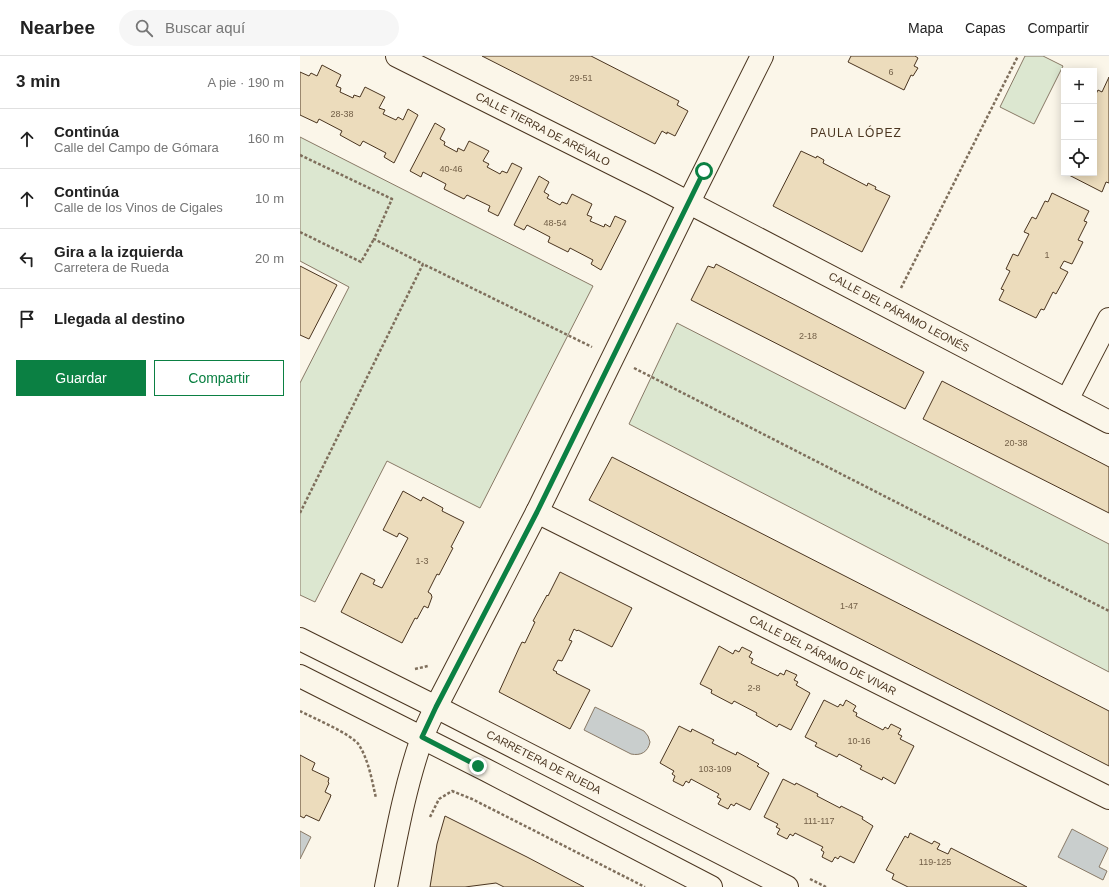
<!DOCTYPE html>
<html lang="es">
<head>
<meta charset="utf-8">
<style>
  :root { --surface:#fff; --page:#f6f6f6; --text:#222; --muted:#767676; --line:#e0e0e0; --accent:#0b8043 }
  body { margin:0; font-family:Arial,sans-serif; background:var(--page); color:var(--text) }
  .controls { position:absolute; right:12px; top:12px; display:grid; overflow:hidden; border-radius:0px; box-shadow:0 2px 10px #0003 }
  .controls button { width:36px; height:36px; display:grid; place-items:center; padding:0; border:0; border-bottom:1px solid var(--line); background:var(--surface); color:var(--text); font:20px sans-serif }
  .stop { position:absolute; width:12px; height:12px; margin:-9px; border:3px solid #0b8043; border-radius:50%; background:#fff }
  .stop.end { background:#0b8043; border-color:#fff; box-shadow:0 1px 4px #0008 }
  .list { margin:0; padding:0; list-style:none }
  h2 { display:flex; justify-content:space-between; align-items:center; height:52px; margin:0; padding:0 16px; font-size:17px }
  h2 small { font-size:13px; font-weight:400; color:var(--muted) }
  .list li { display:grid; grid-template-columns:26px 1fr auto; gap:12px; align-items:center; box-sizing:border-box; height:60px; padding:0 16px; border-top:1px solid var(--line) }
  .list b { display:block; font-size:15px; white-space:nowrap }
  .list p { margin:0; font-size:13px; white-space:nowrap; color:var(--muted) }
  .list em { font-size:13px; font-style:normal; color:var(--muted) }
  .actions { display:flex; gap:8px; padding:12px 16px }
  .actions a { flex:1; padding:9px 0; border:1px solid var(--accent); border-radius:0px; text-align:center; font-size:14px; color:var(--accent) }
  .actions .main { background:var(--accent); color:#fff }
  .icon { flex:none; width:22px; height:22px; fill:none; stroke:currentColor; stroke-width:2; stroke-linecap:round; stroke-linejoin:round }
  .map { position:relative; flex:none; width:809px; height:831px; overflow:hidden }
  header { display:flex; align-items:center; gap:24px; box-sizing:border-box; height:56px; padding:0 20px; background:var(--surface); border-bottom:1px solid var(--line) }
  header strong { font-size:19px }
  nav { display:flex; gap:22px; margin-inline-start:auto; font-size:14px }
  .search { width:280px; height:36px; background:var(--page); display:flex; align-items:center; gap:10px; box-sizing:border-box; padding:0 14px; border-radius:22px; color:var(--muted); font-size:15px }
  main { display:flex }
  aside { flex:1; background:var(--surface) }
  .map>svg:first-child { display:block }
  .green { fill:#dce7d0; stroke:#887966 }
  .water { fill:#c9cecd; stroke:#887966 }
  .building { fill:#ecdcbc; stroke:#4a3520 }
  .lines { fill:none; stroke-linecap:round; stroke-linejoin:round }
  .street-casing { stroke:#4a3520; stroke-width:24 }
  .secondary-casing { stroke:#4a3520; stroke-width:24 }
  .path { stroke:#7f6f5c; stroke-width:2.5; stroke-dasharray:3 2; stroke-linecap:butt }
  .street { stroke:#fbf6e9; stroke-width:22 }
  .secondary { stroke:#fbf6e9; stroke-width:22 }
  .route { stroke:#0b8043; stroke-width:5 }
  .labels { text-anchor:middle; stroke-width:3; stroke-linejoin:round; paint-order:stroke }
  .number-label { font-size:9px; fill:#725f47 }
  .street-label { font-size:11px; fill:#4a3520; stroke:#fbf6e9 }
  .neighbourhood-label { font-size:12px; letter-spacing:1px; fill:#4a3520; stroke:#fbf6e9 }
</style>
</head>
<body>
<header>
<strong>Nearbee</strong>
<div class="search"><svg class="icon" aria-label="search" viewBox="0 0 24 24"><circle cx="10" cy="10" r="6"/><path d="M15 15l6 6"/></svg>Buscar aquí</div>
<nav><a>Mapa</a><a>Capas</a><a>Compartir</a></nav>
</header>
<main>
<aside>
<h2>3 min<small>A pie · 190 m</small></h2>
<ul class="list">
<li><svg class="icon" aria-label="ahead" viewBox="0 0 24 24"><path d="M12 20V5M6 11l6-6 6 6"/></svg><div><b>Continúa</b><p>Calle del Campo de Gómara</p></div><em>160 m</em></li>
<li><svg class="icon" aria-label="ahead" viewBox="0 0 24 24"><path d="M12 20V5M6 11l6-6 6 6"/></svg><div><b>Continúa</b><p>Calle de los Vinos de Cigales</p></div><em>10 m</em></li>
<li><svg class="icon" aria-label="left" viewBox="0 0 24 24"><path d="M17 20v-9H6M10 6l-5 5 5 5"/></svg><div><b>Gira a la izquierda</b><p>Carretera de Rueda</p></div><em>20 m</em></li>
<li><svg class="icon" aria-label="arrive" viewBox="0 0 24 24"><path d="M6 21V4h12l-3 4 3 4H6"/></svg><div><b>Llegada al destino</b></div></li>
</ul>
<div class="actions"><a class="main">Guardar</a><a>Compartir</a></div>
</aside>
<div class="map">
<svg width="809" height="831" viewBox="0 0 809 831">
  <rect width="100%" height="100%" fill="#fbf6e9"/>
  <g class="green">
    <path d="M725 0H743L763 10 734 68 700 51Z"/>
    <path d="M0 81 293 230 180 452 87 405 15 546 0 539V327L49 231 0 205Z"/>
    <path d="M377 267 809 488V616L329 368Z"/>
  </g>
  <g class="water">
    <path d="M295 651 344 675 348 680 350 686C348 696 341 700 331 698L284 674Z"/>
    <path d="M772 773 808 792 799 811 807 815 803 824 758 801Z"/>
    <path d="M0 775 11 781 0 803Z"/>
  </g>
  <g class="building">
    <path d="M182 0H291L379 45 377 49 388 55 375 80 367 76V78L362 75 355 88Z"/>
    <path d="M551 0H615L618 2 614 10 618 12 613 20 611 19 604 34 548 6Z"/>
    <path d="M22 9 41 19 36 30 41 32 40 36 53 42 54 39 60 41 65 31 85 41 79 52 85 54 83 58 96 64 98 61 103 64 108 53 118 59 94 107 84 101 86 97 63 85 60 90 40 79 42 75 19 63 17 67 0 59V16L9 20 11 17 17 20Z"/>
    <path d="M809 21V127L806 126 802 136 765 117H794V42L798 34 802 36Z"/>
    <path d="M135 67 145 73 140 83 145 86 144 89 157 96 158 92 164 95 169 85 189 95 183 105 189 108 187 111 200 118 202 115 207 117 212 107 222 112 198 160 188 155 190 150 167 139 164 143 144 133 146 128 123 116 121 121 110 115Z"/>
    <path d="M501 95 516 102 517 100 524 104 523 107 567 130 568 127 576 131 575 133 590 140 562 196 473 150Z"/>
    <path d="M239 120 249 126 244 136 249 139 247 142 260 149 262 146 267 148 272 138 292 148 287 159 292 161 290 165 304 171 305 168 310 171 315 160 326 165 301 214 291 208 293 204 270 192 268 196 248 186 250 181 227 169 224 174 214 169Z"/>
    <path d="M752 137 789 155 784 165 787 166 778 184 783 186 772 208 764 205 760 212 768 216 756 238 753 236 744 254 741 253 736 262 699 244 704 234 701 233 710 215 706 213 713 198 718 200 729 178 724 176 732 161 736 163 745 145 748 146Z"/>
    <path d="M416 208 624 316 605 353 391 244 408 210 414 212Z"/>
    <path d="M0 210 37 229 9 283 0 279Z"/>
    <path d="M642 325 809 411V457L623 363Z"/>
    <path d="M312 401 809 655V710L289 444Z"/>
    <path d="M103 435 121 445 123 441 143 452 142 455 164 466 151 491 153 492 139 519 137 518 128 536 131 538 132 541 128 552 124 550 117 563 115 562 102 587 41 556 61 517 75 524 73 528 82 532 108 482 99 477 97 481 83 474Z"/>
    <path d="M260 516 332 552 312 591 278 574 277 575 274 573 269 584 272 585 262 605 258 604 253 614 257 616 256 617 290 634 270 673 199 636 219 592 222 586 225 587 235 566 233 565 247 539 248 540Z"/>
    <path d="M419 590 433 598 435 594 439 596 442 591 452 596 449 601 453 603 451 607 478 620 480 617 484 619 486 614 497 619 494 624 498 626 496 629 510 637 491 674 479 668 477 671 456 659 457 657 434 645 432 648 411 637 412 634 400 628Z"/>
    <path d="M524 644 538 651 540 648 543 650 546 644 556 650 553 655 557 657 556 660 583 674 585 671 588 673 591 668 601 673 598 678 602 680 600 683 614 690 595 728 583 721 582 724 560 713 562 710 539 698 537 701 515 690 517 687 505 681Z"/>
    <path d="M379 670 391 676 392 673 414 684 412 687 436 699 437 696 459 708 457 710 469 717 450 754 436 747 434 750 431 748 428 753 418 748 421 743 417 741 419 738 391 723 389 727 386 725 383 730 373 725 375 720 372 718 374 715 360 707Z"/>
    <path d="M0 699 15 707 12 714 29 722 28 726 29 727 25 736 31 739 30 742 19 765 6 759 4 762 0 760Z"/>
    <path d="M483 723 495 729 496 727 518 738 517 740 540 752 541 750 563 761 562 763 573 770 554 807 540 800 538 803 535 801 532 806 522 801 524 796 521 794 523 791 495 777 493 780 490 778 487 783 477 778 480 773 476 771 478 768 464 761Z"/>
    <path d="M145 760 227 801 284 831H204L196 827 165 831H130L137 788Z"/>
    <path d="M610 777 632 788 634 785 640 788 637 793 648 798 651 792 727 831H608L592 823 594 818 586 814 605 780 608 782Z"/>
  </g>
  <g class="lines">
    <defs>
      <g id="street">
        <path d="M97 0 353 128 809 366"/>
        <path d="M767 344 809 263"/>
        <path d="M237 456 809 742"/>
        <path d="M136 651 237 456 389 146 462 0"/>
      </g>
      <g id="secondary">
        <path d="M0 583 136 651 487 831"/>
        <path d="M0 620 186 714 411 831"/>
        <path d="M86 831C96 781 105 730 122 682 126 671 131 661 136 651"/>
      </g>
    </defs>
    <use href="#street" class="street-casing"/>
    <use href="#secondary" class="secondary-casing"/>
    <g class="path">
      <path d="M0 99 92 143 74 183 123 208"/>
      <path d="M0 176 61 206 74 183"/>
      <path d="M601 232 718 0"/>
      <path d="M334 312 809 555"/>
      <path d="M0 457 123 208 292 291"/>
      <path d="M115 613 128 610 129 609"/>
      <path d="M0 655C13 662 52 678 59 689 69 705 72 725 76 742"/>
      <path d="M130 761 139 743 152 735 172 743 345 831"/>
      <path d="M510 823 526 831"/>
    </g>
    <use href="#street" class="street"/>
    <use href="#secondary" class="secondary"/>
  </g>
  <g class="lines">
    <path class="route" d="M178 710 122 681 136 651 237 456 404 115"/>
  </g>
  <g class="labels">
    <g class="number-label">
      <text x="591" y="19">6</text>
      <text x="281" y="25">29-51</text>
      <text x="42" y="61">28-38</text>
      <text x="151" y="116">40-46</text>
      <text x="255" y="170">48-54</text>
      <text x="747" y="202">1</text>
      <text x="508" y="283">2-18</text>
      <text x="716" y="390">20-38</text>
      <text x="122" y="508">1-3</text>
      <text x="549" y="553">1-47</text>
      <text x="454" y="635">2-8</text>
      <text x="559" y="688">10-16</text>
      <text x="415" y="716">103-109</text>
      <text x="519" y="768">111-117</text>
      <text x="635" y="809">119-125</text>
    </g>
    <g class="street-label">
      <text transform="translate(243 73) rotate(27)" y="4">CALLE TIERRA DE ARÉVALO</text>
      <text transform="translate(599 256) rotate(28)" y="4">CALLE DEL PÁRAMO LEONÉS</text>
      <text transform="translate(523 599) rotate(27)" y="4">CALLE DEL PÁRAMO DE VIVAR</text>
      <text transform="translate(244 706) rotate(27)" y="4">CARRETERA DE RUEDA</text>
    </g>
    <g class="neighbourhood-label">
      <text x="556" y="81">PAULA LÓPEZ</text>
    </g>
  </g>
</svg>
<div class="controls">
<button>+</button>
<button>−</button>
<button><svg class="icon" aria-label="locate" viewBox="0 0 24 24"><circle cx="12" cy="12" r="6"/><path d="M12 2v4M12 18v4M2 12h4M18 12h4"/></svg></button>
</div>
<div class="stop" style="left:404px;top:115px"></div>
<div class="stop end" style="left:178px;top:710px"></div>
</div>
</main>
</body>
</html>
